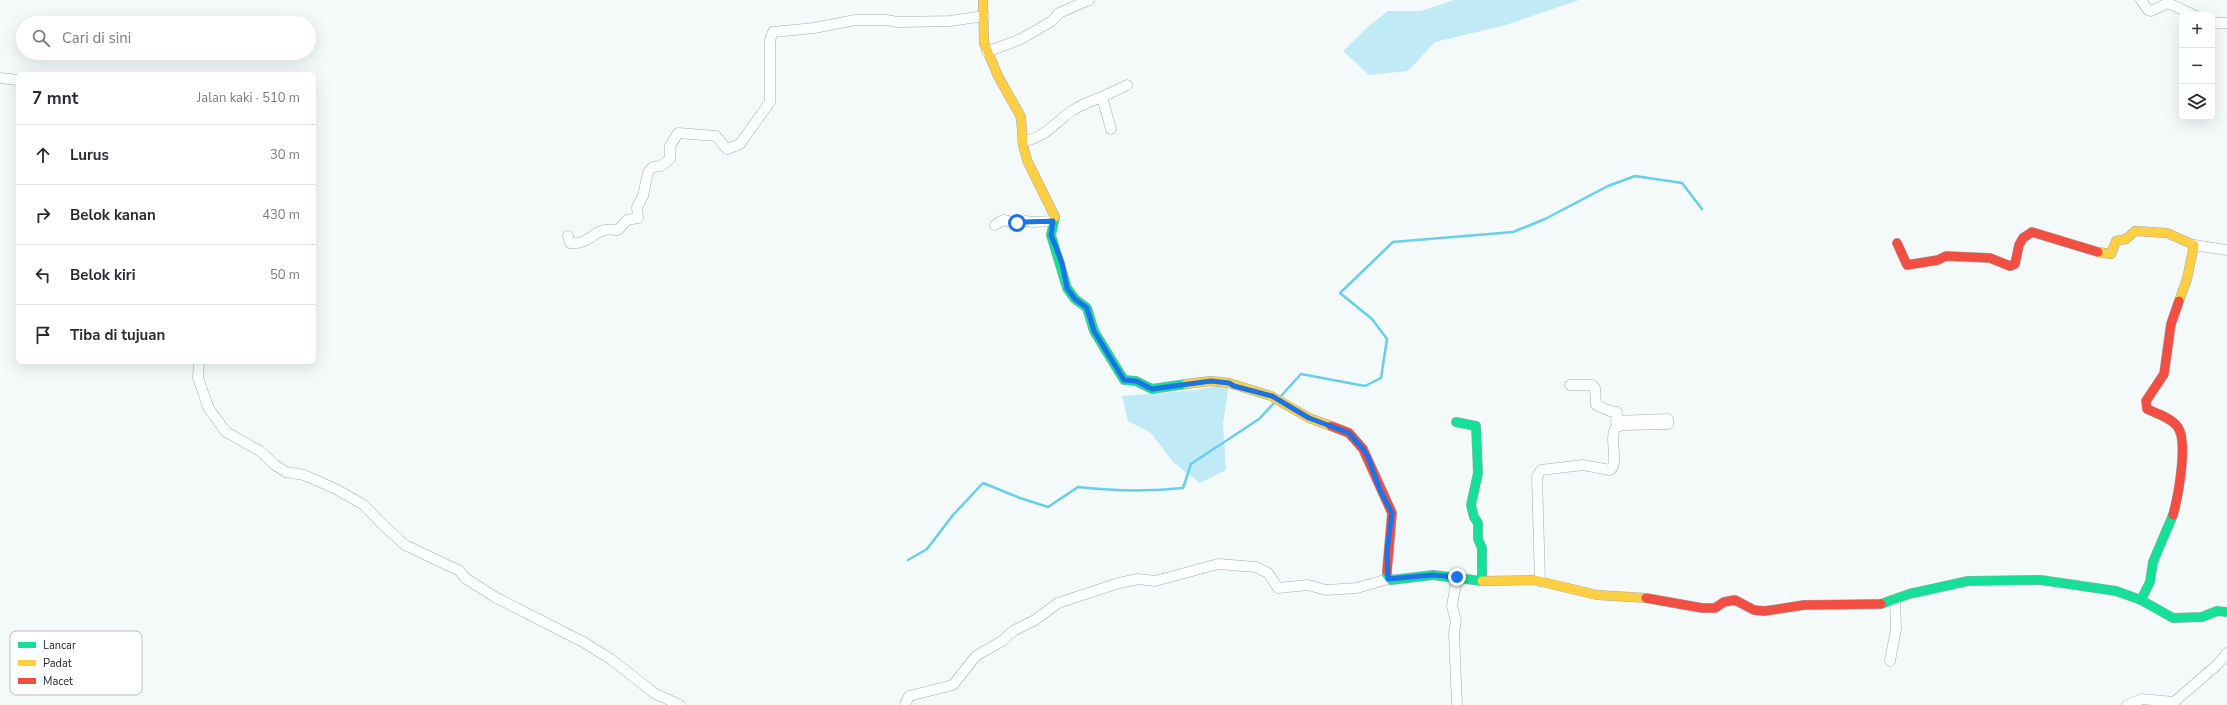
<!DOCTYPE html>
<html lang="id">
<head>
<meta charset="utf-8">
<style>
  :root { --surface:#fff; --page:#f2f2f3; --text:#2b2b33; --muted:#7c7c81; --line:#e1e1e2 }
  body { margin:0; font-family:"Nunito Sans",sans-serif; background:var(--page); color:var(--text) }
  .controls { position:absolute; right:12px; top:12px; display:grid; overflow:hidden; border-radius:6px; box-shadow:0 4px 16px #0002 }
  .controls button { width:36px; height:36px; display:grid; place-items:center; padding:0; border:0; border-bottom:1px solid var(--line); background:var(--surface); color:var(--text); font:20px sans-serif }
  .stop { position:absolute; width:12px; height:12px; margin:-9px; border:3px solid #1a73e8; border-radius:50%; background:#fff }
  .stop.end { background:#1a73e8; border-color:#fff; box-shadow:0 1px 4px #0008 }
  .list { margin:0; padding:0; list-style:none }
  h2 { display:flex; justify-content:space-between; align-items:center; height:52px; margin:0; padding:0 16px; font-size:17px }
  h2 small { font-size:13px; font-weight:400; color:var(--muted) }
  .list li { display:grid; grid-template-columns:26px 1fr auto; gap:12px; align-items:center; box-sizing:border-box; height:60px; padding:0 16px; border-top:1px solid var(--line) }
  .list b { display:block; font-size:15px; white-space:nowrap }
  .list em { font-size:13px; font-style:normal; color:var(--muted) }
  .icon { flex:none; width:22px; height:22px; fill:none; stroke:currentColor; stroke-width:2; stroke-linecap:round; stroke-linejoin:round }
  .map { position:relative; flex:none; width:2227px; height:705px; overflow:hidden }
  .search { position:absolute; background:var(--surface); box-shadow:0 4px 16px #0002; left:16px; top:16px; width:300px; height:44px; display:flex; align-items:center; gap:10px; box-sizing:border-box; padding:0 14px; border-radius:22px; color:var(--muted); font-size:15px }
  .panel { position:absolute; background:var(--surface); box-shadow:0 4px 16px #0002; left:16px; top:72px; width:300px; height:292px; border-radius:6px }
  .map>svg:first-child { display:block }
  .green { fill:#c0eaf6 }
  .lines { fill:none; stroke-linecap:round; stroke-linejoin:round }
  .stream { stroke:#67cfe8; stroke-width:2.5 }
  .street-casing { stroke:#a6adaf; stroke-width:11 }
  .fast-casing { stroke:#a6adaf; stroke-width:10 }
  .slow-casing { stroke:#a6adaf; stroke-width:10 }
  .jam-casing { stroke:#a6adaf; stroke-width:10 }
  .street { stroke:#fdfefe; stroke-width:10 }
  .fast { stroke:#16e098; stroke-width:9 }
  .slow { stroke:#ffcf43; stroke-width:9 }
  .jam { stroke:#f24e42; stroke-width:9 }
  .route { stroke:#1a73e8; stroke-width:5 }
  .key { fill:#fff; stroke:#bcbfc0; stroke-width:1 }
  .key-label { font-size:11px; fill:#212a2e }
</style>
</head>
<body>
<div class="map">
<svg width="2227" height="705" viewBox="0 0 2227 705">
  <rect width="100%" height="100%" fill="#f4f9fa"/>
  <g class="green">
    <path d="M1454 0H1579L1506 25 1435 42 1408 71 1369 75 1343 51 1370 25 1388 11H1421Z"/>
    <path d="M1229 383 1223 424 1226 470 1200 483 1173 462 1151 433 1128 421 1122 396 1198 390Z"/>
  </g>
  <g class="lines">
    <g class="stream">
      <path d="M1281 396 1301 374 1365 386 1381 378 1387 339 1372 319 1340 293 1393 242 1513 232 1545 219 1608 186 1635 176 1682 183 1702 209"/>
      <path d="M908 560 927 549 953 515 983 483 1020 498 1048 507 1078 487C1114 491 1147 492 1183 488L1191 464 1259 419 1275 402"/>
    </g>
    <defs>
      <g id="street">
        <path d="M2141 0 2148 10 2151 11 2168 3 2194 15"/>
        <path d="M2212 23H2227"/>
        <path d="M987 52 1021 39 1052 21 1059 13 1089 0"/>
        <path d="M0 78 18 80"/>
        <path d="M1102 97 1127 85"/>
        <path d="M1023 141C1045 139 1056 121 1073 110 1082 105 1093 100 1102 97L1111 129"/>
        <path d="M995 225 1003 220 1017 223 1025 221 1034 222 1053 221"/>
        <path d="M568 236 570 243C588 245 591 233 605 230 609 229 614 230 618 230L627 220 638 218 637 207 643 196 648 172 653 167 661 166 670 159V146L678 133 716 136 727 149 740 144 770 102V40L773 32 814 28 855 20H886L898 22 950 21 984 16"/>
        <path d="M2194 245 2227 250"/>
        <path d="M199 362 198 378 209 409 226 432 260 451 275 465 286 472 304 475 336 489 364 505 383 525 405 545 460 571 465 578 495 597 585 643 612 660 654 693 680 705"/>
        <path d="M1540 581 1537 477 1541 470 1583 465 1610 470C1620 464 1608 438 1616 427L1624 425 1668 424V419L1616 421 1617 412 1610 411 1596 405 1595 388 1592 385H1570"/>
        <path d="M1890 661 1896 629 1895 599"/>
        <path d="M905 705 909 696 953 685 976 656 1002 641 1013 631 1035 620 1058 603 1119 583 1138 579 1155 581 1218 564 1256 567 1268 573 1278 588 1308 585 1326 590 1357 588 1388 579"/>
        <path d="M1457 705 1454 633 1456 621 1452 606 1457 577"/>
        <path d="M2127 705 2142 699 2174 702 2217 665 2227 653"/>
      </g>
      <g id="fast">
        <path d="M1055 217 1051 235 1067 288 1075 299 1087 308 1094 331 1124 380 1136 381 1152 389 1186 384"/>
        <path d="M1387 571V575L1391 580 1433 575 1482 581V548L1478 539V523L1474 517 1471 505 1478 473 1476 426 1456 422"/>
        <path d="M2141 600 2150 582 2153 562 2173 515"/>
        <path d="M1881 604 1909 594 1968 581 2041 580 2116 591 2141 600 2173 618 2202 617 2217 611 2227 612"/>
      </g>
      <g id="slow">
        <path d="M983 0 984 43 998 76 1021 117 1023 145 1027 160 1055 217"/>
        <path d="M2098 252 2111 254 2116 241 2126 239 2135 231 2167 233 2194 245 2187 279 2179 301"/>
        <path d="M1186 384 1211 381 1229 383 1271 396 1309 418 1331 426"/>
        <path d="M1482 581 1534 580 1597 595 1646 598"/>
      </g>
      <g id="jam">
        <path d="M1897 243 1907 265 1938 260 1946 256 1990 258 2010 266 2015 264 2019 245 2023 238 2032 232 2098 252"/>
        <path d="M1331 426 1349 433 1363 449 1392 513 1387 571"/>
        <path d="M2173 515C2178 497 2189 440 2177 426 2171 418 2156 413 2147 409L2146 401 2164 374 2171 324 2179 301"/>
        <path d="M1646 598 1702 608H1715L1724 602 1735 600 1754 610 1765 611 1804 605 1881 604"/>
      </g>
    </defs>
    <use href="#street" class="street-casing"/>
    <use href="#fast" class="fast-casing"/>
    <use href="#slow" class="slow-casing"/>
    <use href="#jam" class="jam-casing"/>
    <use href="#street" class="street"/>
    <use href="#fast" class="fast"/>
    <use href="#slow" class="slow"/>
    <use href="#jam" class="jam"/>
  </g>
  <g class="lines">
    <path class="route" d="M1017 223C1029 221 1041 222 1053 221L1051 235 1062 263 1067 288 1075 299 1087 308 1094 331 1124 380 1136 381 1152 389 1211 381 1229 383 1234 386 1272 396 1309 418 1349 433 1363 449 1368 457 1380 490 1392 513 1387 552 1388 579 1433 575 1457 577"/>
  </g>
  <rect x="10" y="631" width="132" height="64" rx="6" class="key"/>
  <rect x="18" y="642" width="18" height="6" fill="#16e098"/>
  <rect x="18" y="660" width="18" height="6" fill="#ffcf43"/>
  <rect x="18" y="678" width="18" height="6" fill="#f24e42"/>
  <g class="key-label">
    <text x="43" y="649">Lancar</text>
    <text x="43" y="667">Padat</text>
    <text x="43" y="685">Macet</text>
  </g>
</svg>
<div class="controls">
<button>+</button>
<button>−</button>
<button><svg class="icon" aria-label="layers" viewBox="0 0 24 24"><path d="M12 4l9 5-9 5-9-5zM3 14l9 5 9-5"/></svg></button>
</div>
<div class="stop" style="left:1017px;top:223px"></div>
<div class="stop end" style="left:1457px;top:577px"></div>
<div class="search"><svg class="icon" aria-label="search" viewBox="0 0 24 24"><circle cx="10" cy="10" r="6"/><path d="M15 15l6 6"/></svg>Cari di sini</div>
<section class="panel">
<h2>7 mnt<small>Jalan kaki · 510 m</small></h2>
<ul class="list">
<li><svg class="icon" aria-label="ahead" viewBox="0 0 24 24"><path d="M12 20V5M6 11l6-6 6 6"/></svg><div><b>Lurus</b></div><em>30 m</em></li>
<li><svg class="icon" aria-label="right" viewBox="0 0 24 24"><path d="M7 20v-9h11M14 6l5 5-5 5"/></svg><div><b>Belok kanan</b></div><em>430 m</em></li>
<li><svg class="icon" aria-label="left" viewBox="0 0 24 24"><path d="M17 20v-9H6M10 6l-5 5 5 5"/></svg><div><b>Belok kiri</b></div><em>50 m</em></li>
<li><svg class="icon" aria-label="arrive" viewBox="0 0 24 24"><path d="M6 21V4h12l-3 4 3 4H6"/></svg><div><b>Tiba di tujuan</b></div></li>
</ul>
</section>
</div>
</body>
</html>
